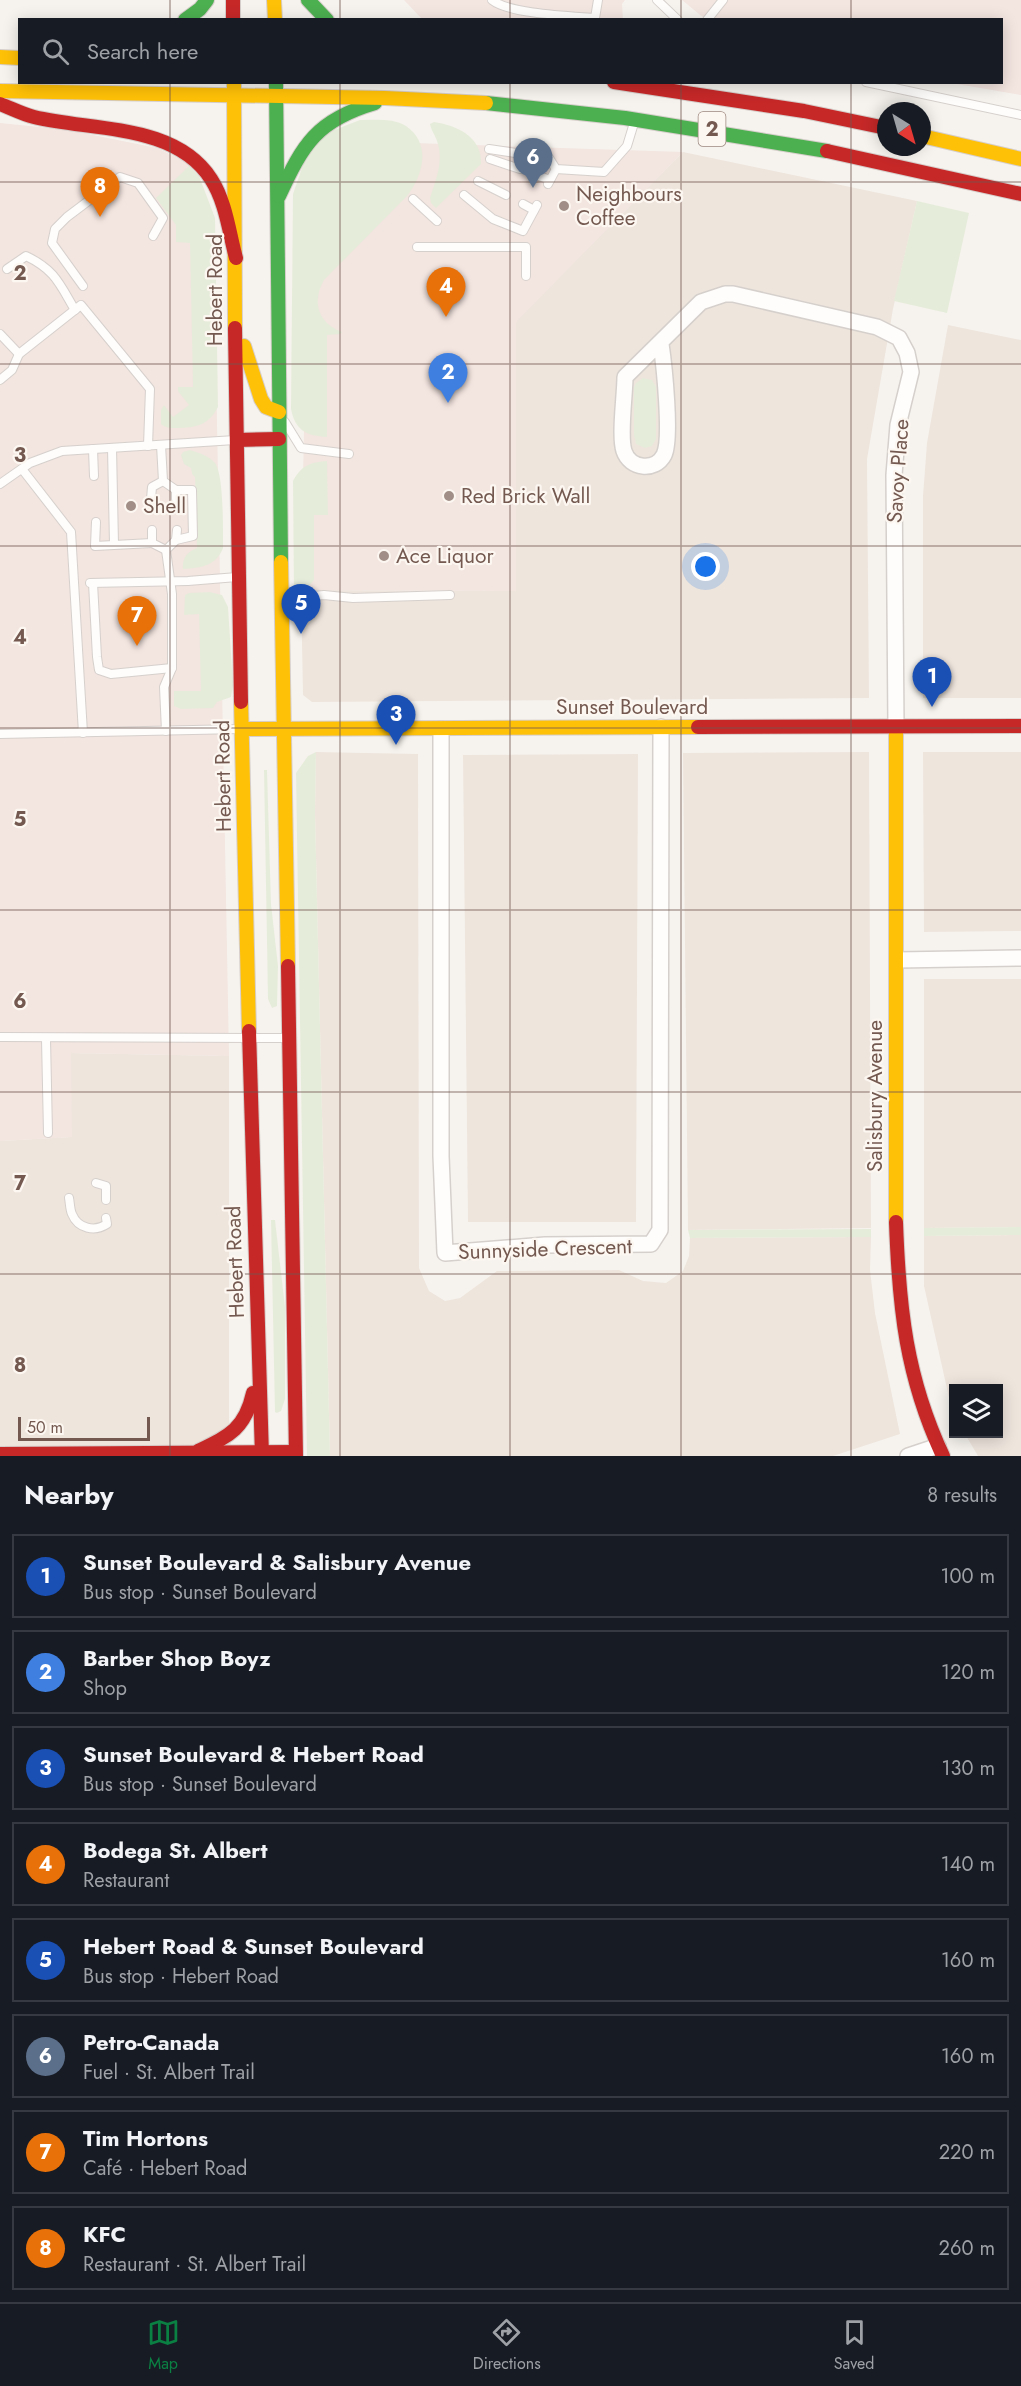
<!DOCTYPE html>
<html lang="en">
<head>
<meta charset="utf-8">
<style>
  :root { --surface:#171b24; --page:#20242c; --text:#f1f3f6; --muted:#9ea1a6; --line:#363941; --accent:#0b8043 }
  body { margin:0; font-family:Jost,sans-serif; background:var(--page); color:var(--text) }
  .controls { position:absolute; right:18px; bottom:18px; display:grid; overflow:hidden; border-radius:0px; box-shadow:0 3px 15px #0003 }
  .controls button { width:54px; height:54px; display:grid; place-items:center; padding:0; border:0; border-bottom:2px solid var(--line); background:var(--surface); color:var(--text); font:30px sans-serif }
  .compass { position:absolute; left:877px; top:102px; width:54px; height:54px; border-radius:50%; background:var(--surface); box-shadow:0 3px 15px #0003; rotate:143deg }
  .scale { position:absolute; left:18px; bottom:15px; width:132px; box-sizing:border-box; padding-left:6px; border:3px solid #735950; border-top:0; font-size:16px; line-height:21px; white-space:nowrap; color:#735950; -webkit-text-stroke:4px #fdf7f1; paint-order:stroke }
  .you { position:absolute; left:706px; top:567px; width:21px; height:21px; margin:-15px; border:4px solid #fff; border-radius:50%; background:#1a73e8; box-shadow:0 0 0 9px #1a73e833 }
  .badge { display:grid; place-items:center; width:39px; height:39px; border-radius:50%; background:var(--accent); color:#fff; font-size:20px; font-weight:700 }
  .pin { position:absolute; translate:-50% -50px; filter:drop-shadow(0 2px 3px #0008) }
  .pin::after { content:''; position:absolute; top:32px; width:21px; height:18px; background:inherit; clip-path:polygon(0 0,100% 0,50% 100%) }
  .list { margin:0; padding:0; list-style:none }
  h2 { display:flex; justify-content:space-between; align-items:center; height:78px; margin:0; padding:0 24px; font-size:26px }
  h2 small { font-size:20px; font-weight:400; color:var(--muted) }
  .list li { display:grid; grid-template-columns:39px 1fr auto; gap:18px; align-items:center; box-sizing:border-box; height:84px; margin:0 12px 12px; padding:0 12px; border:2px solid var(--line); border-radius:0px }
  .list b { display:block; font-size:22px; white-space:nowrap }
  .list p { margin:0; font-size:20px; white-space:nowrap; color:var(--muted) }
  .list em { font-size:20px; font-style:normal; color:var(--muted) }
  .icon { flex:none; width:33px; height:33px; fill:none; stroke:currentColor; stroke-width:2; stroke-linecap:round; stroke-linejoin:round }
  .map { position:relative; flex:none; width:1021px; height:1456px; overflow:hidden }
  .search { position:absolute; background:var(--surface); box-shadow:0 3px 15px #0003; left:18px; right:18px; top:18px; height:66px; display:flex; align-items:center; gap:15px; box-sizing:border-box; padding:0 21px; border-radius:0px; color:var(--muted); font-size:22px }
  .sheet { height:846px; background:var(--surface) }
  nav { display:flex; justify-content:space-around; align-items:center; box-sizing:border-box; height:84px; border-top:2px solid var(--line); background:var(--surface); font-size:16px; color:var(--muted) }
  nav a { display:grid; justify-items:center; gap:3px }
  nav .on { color:var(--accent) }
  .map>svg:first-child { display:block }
  .residential { fill:#eee5dd }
  .commercial { fill:#f3e5e0 }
  .green { fill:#e6ecda }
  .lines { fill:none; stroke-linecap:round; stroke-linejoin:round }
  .lane-casing { stroke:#d6d0cc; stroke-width:10 }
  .street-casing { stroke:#d6d0cc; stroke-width:18 }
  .fast-casing { stroke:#d6ceca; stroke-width:16 }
  .slow-casing { stroke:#d6ceca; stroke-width:16 }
  .jam-casing { stroke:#d6ceca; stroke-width:16 }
  .lane { stroke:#fefdfc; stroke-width:8 }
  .street { stroke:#fefdfc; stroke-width:15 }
  .fast { stroke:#4caf50; stroke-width:14 }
  .slow { stroke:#ffc107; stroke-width:14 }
  .jam { stroke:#c62828; stroke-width:14 }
  .grid { fill:none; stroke:#735950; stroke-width:1.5; stroke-opacity:0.55 }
  .poi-dot { fill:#a18f87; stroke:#fdf7f1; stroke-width:2 }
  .labels { text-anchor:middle; stroke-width:4.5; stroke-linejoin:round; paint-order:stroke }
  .shield { fill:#fdf7f1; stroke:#9c8880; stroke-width:1.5 }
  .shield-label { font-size:20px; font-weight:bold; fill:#735950 }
  .poi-label { font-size:21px; fill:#735950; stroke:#fdf7f1; text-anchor:start }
  .street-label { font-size:21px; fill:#735950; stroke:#fdf7f1 }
  .grid-label { font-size:20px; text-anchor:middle; font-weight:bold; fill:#735950; stroke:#fdf7f1; stroke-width:4.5; stroke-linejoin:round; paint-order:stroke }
</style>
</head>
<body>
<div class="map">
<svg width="1021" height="1456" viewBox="0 0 1021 1456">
  <rect width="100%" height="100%" fill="#f6f3ee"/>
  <g class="residential">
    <path d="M683 152 917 201 893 309 867 459 869 698 312 702 303 695 301 590 516 591 515 322Z"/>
    <path d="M948 325 1021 340V698H923V496L927 443Z"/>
    <path d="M316 752 418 754 419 1268 429 1291 445 1301 460 1298 497 1271 619 1270 643 1281 666 1283 683 1271 689 1256 690 1238 871 1237 870 1270 875 1313 900 1434 833 1456H330L315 813Z"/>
    <path d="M869 752 871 1228 688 1230 683 753Z"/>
    <path d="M923 752H1021V931L924 932Z"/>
    <path d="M638 754 636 1222H468L463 755Z"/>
    <path d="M924 979H1021V1227L924 1228Z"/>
    <path d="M70 1053 229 1056V1419L232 1456H0V1141L71 1137Z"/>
    <path d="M1021 1235V1456H978L965 1434H998V1388H954L953 1410 950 1402 924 1286V1236Z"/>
  </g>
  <g class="commercial">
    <path d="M404 0H625L622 4 623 20 430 19H422Z"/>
    <path d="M682 0H1021V95L951 83 1002 82V20L705 19Z"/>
    <path d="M0 123 68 130 157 148 188 163 213 213 229 1056 71 1053 72 1137 0 1141Z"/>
    <path d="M384 142 683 152 516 322V591L301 590 308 216Z"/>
  </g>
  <g class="green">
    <path d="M360 120C374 120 394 118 406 126 432 144 423 175 407 196L324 280C312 301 317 323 342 332L340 334 327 335V437C306 436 295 430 291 409L293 194 304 162 324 134Z"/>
    <path d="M434 122C456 125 483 137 481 164L436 208 431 203 430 198C436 179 444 161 437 141 435 135 431 130 430 124Z"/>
    <path d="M189 166 199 176 215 218 218 407C209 424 199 427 181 428 173 428 167 429 161 424V410L164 405 173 417 189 405 178 391V387H193L190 243 176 242V225L156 198Z"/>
    <path d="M917 201 969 213 947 313 894 301Z"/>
    <path d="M643 378 652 380 656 387V439L652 446 645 448 636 444 634 435V387L636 383Z"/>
    <path d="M190 450C199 453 208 455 215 463 224 475 223 530 223 548 216 566 201 568 183 569 182 558 187 552 197 548L195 477 192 474 191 468 184 464 181 455 183 452Z"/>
    <path d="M327 461 328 515H314V580L303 593H294L293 481C301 466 310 462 327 461Z"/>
    <path d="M210 592 222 595 228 607 233 685 231 697 217 702 213 708 181 709 174 706V691H201L199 614 184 615 185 595 189 593Z"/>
    <path d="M316 752 315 813 330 1456H307L296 773 308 756Z"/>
    <path d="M264 770H267L271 904 278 966 277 1006 272 1008 268 999Z"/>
    <path d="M271 1220H275L285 1307V1399L281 1411 277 1413 275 1412Z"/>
    <path d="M1021 1227V1235L924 1236V1228Z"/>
    <path d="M871 1229V1237L690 1238 688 1230Z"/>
  </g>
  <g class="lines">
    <defs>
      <g id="lane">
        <path d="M492 0C510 14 570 16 595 18L598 0"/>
        <path d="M657 0 678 20"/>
        <path d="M707 20 723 0"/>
        <path d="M866 82 1021 115"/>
        <path d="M489 149 549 158 556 169 604 172 627 146 634 123"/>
        <path d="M490 159 520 169"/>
        <path d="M539 176 550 180"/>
        <path d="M478 181 506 195"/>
        <path d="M548 184 556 169"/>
        <path d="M464 195 493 219 523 231 537 205"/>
        <path d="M413 199 437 221"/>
        <path d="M523 204 534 210"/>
        <path d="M417 247H526V276"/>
        <path d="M7 269 26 256C55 270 59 283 75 310"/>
        <path d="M83 286 52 243 55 229 67 217 120 177 138 183 163 218 153 236"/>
        <path d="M0 334 19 354"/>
        <path d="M0 380 12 370 19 354 81 305 150 389 148 446"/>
        <path d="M285 422 301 448 349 454"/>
        <path d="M112 448 114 544"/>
        <path d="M93 449 94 476"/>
        <path d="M22 469 71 532 83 733"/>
        <path d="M163 481 176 490V499"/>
        <path d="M0 484 30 463 62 451 235 440"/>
        <path d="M176 490H192L193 536 176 540"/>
        <path d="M151 499 152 487 163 481 161 445"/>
        <path d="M96 522 95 546 152 543"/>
        <path d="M152 530V543L166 550 176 540 177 530"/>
        <path d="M166 550 172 594V668L164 687 166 731"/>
        <path d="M90 583 188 581 237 577"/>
        <path d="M93 583 97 657 99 670 111 674 172 668"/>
        <path d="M283 599 324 595 353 598 450 595"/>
        <path d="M0 734 241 729"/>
        <path d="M0 1037 286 1038"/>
        <path d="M46 1039 48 1133"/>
        <path d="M96 1183 106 1186V1200"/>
        <path d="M69 1198C70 1203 70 1210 72 1214 78 1229 95 1232 107 1224L106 1218"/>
      </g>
      <g id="street">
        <path d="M661 344C664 364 672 439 664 455 655 472 630 469 624 451 619 436 625 394 625 377L701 302 725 294H733L877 327 899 338 907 353 911 372 898 425 894 475 896 728"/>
        <path d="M441 729V1156L445 1253 545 1245 651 1244 660 1230 661 727"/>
        <path d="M897 960 1021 958"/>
        <path d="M908 1456 938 1446"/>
      </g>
      <g id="fast">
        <path d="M308 0 327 20"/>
        <path d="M185 20 200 9 207 0"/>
        <path d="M276 82 281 562"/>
        <path d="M486 103 625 118 827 151"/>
        <path d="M279 196C303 144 317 120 375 103"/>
      </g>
      <g id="slow">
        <path d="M274 0 275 20"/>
        <path d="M0 57 20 58"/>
        <path d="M234 82 235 328"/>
        <path d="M0 91 385 98 486 103"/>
        <path d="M922 136 1021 159"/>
        <path d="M244 346 261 399 266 407 279 412"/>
        <path d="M281 562 288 966"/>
        <path d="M241 702 249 1031"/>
        <path d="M896 728V1222"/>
        <path d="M243 729 698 727"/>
      </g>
      <g id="jam">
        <path d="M233 0V20"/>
        <path d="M614 82 804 111 886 128"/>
        <path d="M0 104C11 108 22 114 34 117 91 131 175 123 211 179 226 202 229 232 236 258"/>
        <path d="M827 151 1021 194"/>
        <path d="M235 328 241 702"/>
        <path d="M237 440 279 439"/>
        <path d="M698 727 1021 726"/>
        <path d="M288 966 296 1456"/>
        <path d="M249 1031 262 1456"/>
        <path d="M896 1222C899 1308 906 1377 943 1456"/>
        <path d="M198 1451C229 1436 245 1429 253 1393"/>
        <path d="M0 1454 295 1452"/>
      </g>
    </defs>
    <use href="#lane" class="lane-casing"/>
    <use href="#street" class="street-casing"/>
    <use href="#fast" class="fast-casing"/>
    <use href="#slow" class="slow-casing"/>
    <use href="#jam" class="jam-casing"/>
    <use href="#lane" class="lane"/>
    <use href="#street" class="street"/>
    <use href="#fast" class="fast"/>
    <use href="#slow" class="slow"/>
    <use href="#jam" class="jam"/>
  </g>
  <path class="grid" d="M170 0V20M340 0V20M510 0V20M681 0V20M851 0V20M170 82V1456M340 82V1456M510 82V1456M681 82V1456M851 82V1456M0 182H1021M0 364H1021M0 546H1021M0 728H1021M0 910H1021M0 1092H1021M0 1274H1021"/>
  <g class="poi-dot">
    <circle cx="564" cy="206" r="6"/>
    <circle cx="449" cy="496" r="6"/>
    <circle cx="131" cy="506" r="6"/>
    <circle cx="384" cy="556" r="6"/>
  </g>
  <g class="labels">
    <rect class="shield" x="698.5" y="112" width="27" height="34" rx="4.5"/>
    <g class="shield-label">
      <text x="712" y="136">2</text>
    </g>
    <g class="poi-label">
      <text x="576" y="201">Neighbours<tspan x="576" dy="24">Coffee</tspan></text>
      <text x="461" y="503">Red Brick Wall</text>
      <text x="143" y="513">Shell</text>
      <text x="396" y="563">Ace Liquor</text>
    </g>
    <g class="street-label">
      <text transform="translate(215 290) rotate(-90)" y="7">Hebert Road</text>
      <text transform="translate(898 471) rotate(-86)" y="7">Savoy Place</text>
      <text x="632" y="714">Sunset Boulevard</text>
      <text transform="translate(223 776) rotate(-91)" y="7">Hebert Road</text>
      <text transform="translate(875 1096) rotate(-90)" y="7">Salisbury Avenue</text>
      <text transform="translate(545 1249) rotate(-2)" y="7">Sunnyside Crescent</text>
      <text transform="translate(235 1262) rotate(-92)" y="7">Hebert Road</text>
    </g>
  </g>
  <g class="grid-label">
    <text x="20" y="280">2</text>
    <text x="20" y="462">3</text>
    <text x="20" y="644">4</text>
    <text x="20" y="826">5</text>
    <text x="20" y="1008">6</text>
    <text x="20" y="1190">7</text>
    <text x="20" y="1372">8</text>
  </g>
</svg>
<div class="controls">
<button><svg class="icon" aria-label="layers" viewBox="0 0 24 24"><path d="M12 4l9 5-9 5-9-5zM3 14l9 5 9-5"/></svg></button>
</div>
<svg class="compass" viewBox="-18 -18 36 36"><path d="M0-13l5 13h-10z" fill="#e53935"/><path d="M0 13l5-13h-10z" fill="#9ea1a6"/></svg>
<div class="scale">50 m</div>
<div class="you"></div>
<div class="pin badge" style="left:932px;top:707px;background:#1a4fb4">1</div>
<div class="pin badge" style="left:448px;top:403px;background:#3f7fe0">2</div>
<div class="pin badge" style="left:396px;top:745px;background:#1a4fb4">3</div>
<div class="pin badge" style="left:446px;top:317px;background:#e8710a">4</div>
<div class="pin badge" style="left:301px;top:634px;background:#1a4fb4">5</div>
<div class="pin badge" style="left:533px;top:188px;background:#5c6f8a">6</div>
<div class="pin badge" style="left:137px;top:646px;background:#e8710a">7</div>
<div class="pin badge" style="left:100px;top:217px;background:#e8710a">8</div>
<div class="search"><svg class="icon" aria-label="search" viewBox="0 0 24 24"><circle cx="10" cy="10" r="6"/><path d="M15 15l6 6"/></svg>Search here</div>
</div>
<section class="sheet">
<h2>Nearby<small>8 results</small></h2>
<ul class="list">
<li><span class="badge" style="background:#1a4fb4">1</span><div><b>Sunset Boulevard &amp; Salisbury Avenue</b><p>Bus stop · Sunset Boulevard</p></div><em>100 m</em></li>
<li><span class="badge" style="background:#3f7fe0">2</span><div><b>Barber Shop Boyz</b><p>Shop</p></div><em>120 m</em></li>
<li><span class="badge" style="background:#1a4fb4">3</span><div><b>Sunset Boulevard &amp; Hebert Road</b><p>Bus stop · Sunset Boulevard</p></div><em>130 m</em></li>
<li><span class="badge" style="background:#e8710a">4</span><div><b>Bodega St. Albert</b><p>Restaurant</p></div><em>140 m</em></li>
<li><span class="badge" style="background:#1a4fb4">5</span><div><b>Hebert Road &amp; Sunset Boulevard</b><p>Bus stop · Hebert Road</p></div><em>160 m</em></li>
<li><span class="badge" style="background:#5c6f8a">6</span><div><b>Petro-Canada</b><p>Fuel · St. Albert Trail</p></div><em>160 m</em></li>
<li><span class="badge" style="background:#e8710a">7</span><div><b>Tim Hortons</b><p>Café · Hebert Road</p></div><em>220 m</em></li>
<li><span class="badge" style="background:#e8710a">8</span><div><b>KFC</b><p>Restaurant · St. Albert Trail</p></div><em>260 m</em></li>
</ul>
</section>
<nav>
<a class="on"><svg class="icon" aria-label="map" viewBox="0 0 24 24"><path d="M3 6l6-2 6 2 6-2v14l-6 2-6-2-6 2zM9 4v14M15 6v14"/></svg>Map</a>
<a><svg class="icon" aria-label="directions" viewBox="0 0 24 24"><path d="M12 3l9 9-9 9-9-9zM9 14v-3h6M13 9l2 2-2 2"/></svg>Directions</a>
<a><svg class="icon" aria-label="saved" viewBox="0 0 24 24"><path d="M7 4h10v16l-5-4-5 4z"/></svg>Saved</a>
</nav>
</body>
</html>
